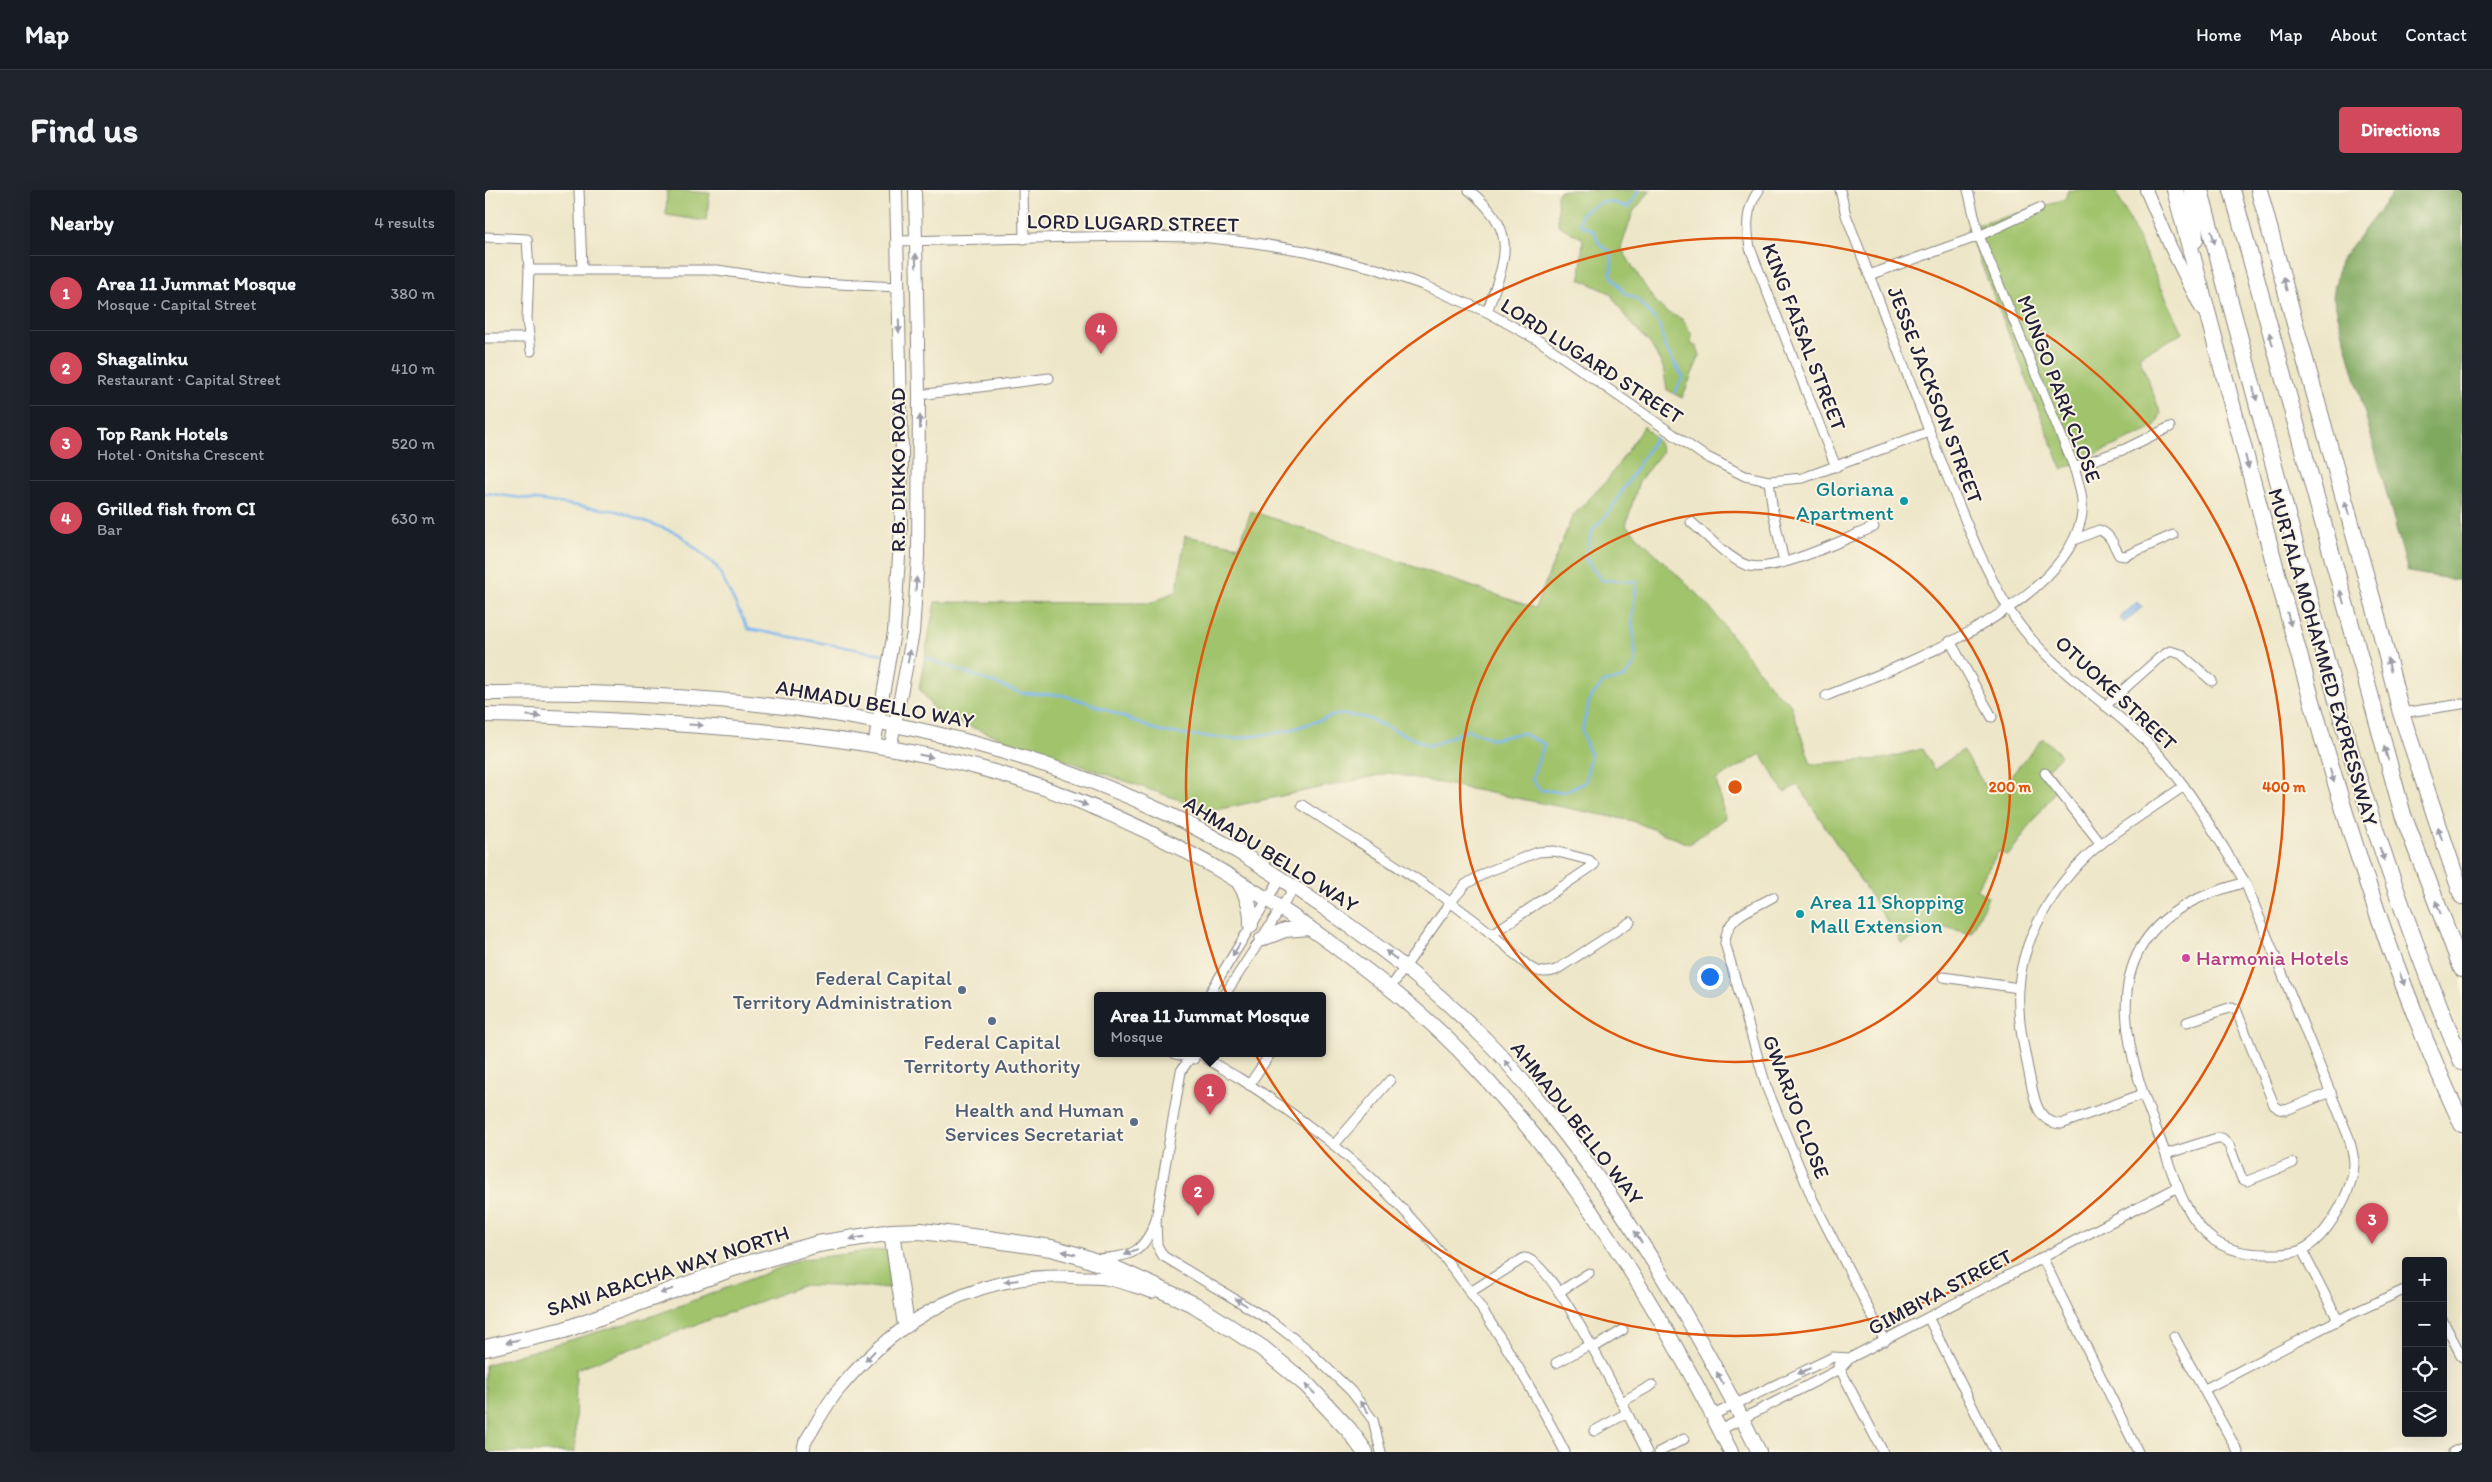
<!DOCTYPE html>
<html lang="en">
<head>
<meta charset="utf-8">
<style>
  :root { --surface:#171b24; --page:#20242c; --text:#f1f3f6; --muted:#9ea1a6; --line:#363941; --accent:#d1495b }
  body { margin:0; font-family:Itim,sans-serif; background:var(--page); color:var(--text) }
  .controls { position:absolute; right:15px; bottom:15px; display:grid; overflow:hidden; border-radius:5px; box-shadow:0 5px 20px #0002 }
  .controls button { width:45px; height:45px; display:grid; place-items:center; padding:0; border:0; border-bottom:1px solid var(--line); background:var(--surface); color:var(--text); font:25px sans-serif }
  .you { position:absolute; left:1224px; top:786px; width:18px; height:18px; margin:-12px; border:4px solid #fff; border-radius:50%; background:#1a73e8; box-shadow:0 0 0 8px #1a73e833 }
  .badge { display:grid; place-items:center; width:32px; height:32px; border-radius:50%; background:var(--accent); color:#fff; font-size:16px; font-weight:700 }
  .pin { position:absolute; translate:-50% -41px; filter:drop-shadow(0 1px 2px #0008) }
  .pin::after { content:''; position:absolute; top:26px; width:18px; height:15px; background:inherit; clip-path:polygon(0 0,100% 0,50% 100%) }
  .popup { position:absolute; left:609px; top:802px; width:232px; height:65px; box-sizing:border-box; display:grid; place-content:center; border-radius:5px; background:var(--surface); filter:drop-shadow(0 1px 4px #0005); font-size:16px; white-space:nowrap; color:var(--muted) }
  .popup b { font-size:19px; color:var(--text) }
  .popup::after { content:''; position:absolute; left:50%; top:100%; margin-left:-10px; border:10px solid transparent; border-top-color:var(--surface) }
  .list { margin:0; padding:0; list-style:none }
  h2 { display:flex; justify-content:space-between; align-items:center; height:65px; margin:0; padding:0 20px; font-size:21px }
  h2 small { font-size:16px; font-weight:400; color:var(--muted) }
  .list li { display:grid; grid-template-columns:32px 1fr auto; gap:15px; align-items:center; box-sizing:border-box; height:75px; padding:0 20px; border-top:1px solid var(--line) }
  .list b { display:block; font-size:19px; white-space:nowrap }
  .list p { margin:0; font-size:16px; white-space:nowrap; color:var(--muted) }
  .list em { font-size:16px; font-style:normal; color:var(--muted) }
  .icon { flex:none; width:28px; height:28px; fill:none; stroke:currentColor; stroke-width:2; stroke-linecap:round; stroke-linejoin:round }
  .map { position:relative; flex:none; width:1977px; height:1262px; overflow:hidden; border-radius:5px }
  header { display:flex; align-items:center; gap:30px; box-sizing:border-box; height:70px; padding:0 25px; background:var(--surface); border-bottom:1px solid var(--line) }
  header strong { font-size:24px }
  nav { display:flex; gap:28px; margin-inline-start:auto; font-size:18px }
  .intro { display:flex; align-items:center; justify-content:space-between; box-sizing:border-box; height:120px; padding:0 30px }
  h1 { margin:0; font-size:35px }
  .button { padding:12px 22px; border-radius:5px; background:var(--accent); color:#fff; font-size:18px; font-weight:700 }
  main { display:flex; gap:30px; padding:0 30px }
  aside { flex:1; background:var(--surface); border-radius:5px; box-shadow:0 5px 20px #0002 }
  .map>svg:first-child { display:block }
  .green { fill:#a0c36c; stroke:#617254 }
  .forest { fill:#80a960; stroke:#51664e }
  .water { fill:#7cb6ed; stroke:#4f6c94 }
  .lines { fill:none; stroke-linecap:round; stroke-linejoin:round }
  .stream { stroke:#7cb6ed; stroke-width:2.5 }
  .street-casing { stroke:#888482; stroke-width:11 }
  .secondary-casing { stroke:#888482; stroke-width:14 }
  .primary-casing { stroke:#888482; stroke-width:16 }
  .highway-casing { stroke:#888482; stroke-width:18 }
  .street { stroke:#fff; stroke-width:9 }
  .secondary { stroke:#fff; stroke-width:12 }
  .primary { stroke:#fff; stroke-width:14 }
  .highway { stroke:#fff; stroke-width:16 }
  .oneway { fill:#9c9ca7 }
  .ring { fill:none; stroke:#de560e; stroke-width:2.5 }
  .culture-dot { fill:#0f9aa8; stroke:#fcf5e5; stroke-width:2 }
  .hotel-dot { fill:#d1479c; stroke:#fcf5e5; stroke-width:2 }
  .service-dot { fill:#5c6f8a; stroke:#fcf5e5; stroke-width:2 }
  .labels { text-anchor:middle; stroke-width:4; stroke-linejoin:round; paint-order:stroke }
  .street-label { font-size:21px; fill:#22223b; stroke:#fcf5e5 }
  .culture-label { font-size:21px; fill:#0d838f; stroke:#fcf5e5; text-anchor:end }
  .hotel-label { font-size:21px; fill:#b23c85; stroke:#fcf5e5; text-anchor:start }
  .service-label { font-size:21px; fill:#4e5e75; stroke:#fcf5e5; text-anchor:end }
  .centre { fill:#de560e; stroke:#fcf5e5; stroke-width:2.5 }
  .ring-label { font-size:15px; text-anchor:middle; font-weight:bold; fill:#de560e; stroke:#fcf5e5; stroke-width:4; stroke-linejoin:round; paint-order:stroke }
</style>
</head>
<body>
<header>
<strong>Map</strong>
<nav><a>Home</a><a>Map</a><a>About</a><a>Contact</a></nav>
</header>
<div class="intro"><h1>Find us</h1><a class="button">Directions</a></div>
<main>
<aside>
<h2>Nearby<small>4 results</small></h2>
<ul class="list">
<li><span class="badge">1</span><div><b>Area 11 Jummat Mosque</b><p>Mosque · Capital Street</p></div><em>380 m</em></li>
<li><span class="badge">2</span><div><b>Shagalinku</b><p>Restaurant · Capital Street</p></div><em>410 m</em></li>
<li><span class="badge">3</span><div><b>Top Rank Hotels</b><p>Hotel · Onitsha Crescent</p></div><em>520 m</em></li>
<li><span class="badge">4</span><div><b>Grilled fish from CI</b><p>Bar</p></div><em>630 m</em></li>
</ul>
</aside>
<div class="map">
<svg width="1977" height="1262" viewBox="0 0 1977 1262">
  <rect width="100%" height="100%" fill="#fcf5e5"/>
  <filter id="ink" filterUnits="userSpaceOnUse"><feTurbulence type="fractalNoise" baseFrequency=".02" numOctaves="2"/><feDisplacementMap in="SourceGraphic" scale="10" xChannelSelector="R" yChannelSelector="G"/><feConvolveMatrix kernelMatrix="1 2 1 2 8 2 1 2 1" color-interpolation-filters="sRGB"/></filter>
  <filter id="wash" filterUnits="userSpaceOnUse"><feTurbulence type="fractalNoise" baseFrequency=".0096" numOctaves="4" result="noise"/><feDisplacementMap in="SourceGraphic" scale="20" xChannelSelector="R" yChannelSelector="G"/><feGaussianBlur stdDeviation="1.12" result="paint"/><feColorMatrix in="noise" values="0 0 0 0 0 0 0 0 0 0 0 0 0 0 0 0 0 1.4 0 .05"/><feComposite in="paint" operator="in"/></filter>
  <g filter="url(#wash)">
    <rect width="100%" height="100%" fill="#ede6c8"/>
    <g class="green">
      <path d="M182 0 225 3 221 31 181 25Z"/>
      <path d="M1076 0H1166L1148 22 1136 58 1168 109 1181 122 1197 129 1207 145 1206 154 1212 157 1215 165 1197 208 1182 200 1178 177 1166 155 1142 129 1125 103 1095 89 1098 49 1073 35 1072 4Z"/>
      <path d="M1583 0H1630L1698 143 1654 166 1676 224 1669 238 1577 279 1482 38 1580 10Z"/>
      <path d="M1159 236 1174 253 1177 262 1154 291 1141 335 1223 415 1291 503 1305 513 1326 574 1398 569 1437 559 1449 580 1478 560 1500 596 1519 594 1558 548 1576 565 1563 579 1575 595 1571 600 1523 666 1514 661 1491 699 1503 707 1486 744 1453 735 1417 754 1313 595 1299 602 1276 564 1231 590 1240 628 1204 654 1148 631 904 583 726 621 454 526 434 498 450 412 667 413 692 400 700 346 754 356 766 321 1050 418 1087 327 1124 288Z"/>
      <path d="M405 1059 409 1098 319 1095 91 1179 90 1262H0V1175L170 1125 318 1069Z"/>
    </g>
    <path class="forest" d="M1910 0H1977V391L1923 382 1848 106 1855 71Z"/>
    <path class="water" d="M1652 412 1657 417 1639 433 1635 428Z"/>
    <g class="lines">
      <g class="stream">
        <path d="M1154 0 1143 18C1121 8 1115 10 1096 24L1095 34 1109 41 1114 54 1127 63 1126 85 1139 103 1153 110 1174 134 1180 157 1198 187 1190 203"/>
        <path d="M0 303 132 321 194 344 232 377 263 439 397 464"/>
        <path d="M441 468 536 503 577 505 604 513 676 542 748 549 802 541 854 524 882 528 945 556 982 540 1009 549 1036 543 1059 554 1047 589 1055 600 1078 602 1101 592 1105 565 1097 541 1105 508 1119 492 1139 488 1151 472 1147 428 1152 392 1116 390 1100 368 1107 341 1125 321 1170 248"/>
      </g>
    </g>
  </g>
  <g filter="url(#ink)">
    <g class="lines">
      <defs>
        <g id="street">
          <path d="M94 0 97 78"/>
          <path d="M538 0 539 49"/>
          <path d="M984 0C1035 43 1021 66 1002 122"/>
          <path d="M1274 0C1261 18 1261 37 1265 58L1351 277"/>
          <path d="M1355 0 1361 25C1394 110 1426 196 1460 281 1479 327 1497 375 1523 418 1556 472 1615 507 1660 550 1701 590 1729 643 1760 692"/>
          <path d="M0 47 42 49 44 80"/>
          <path d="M413 51 644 46 716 47 770 53 820 61 892 79 938 95 1002 122 1056 152 1218 265 1260 286 1284 291 1318 288 1444 242"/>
          <path d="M1384 85 1494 46 1554 18"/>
          <path d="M0 148H43"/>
          <path d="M46 161 42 129 44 80H232L314 92 412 97"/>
          <path d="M434 205 564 188"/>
          <path d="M1589 277 1640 259 1685 237"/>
          <path d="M1284 291 1288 322 1299 372"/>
          <path d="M1206 332C1221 345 1243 368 1261 375 1287 385 1362 348 1389 337"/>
          <path d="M1589 350 1614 340C1625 343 1629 356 1634 365L1640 366 1688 345"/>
          <path d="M1465 451 1507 527"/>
          <path d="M1341 506C1417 475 1576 418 1596 329 1600 312 1594 294 1589 277L1494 46 1483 0"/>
          <path d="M1620 516 1674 468 1685 461 1696 464 1727 491"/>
          <path d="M1916 523 1977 514"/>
          <path d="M1560 583 1616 654"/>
          <path d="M817 615C886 661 961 703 1023 758 1039 772 1049 788 1071 780L1145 732"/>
          <path d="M1760 692 1864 948C1866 956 1869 966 1869 974 1868 1000 1842 1048 1818 1059 1807 1065 1792 1064 1781 1064 1764 1064 1745 1061 1730 1051 1699 1029 1688 983 1675 949 1645 872 1608 771 1697 717 1716 705 1739 699 1760 692Z"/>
          <path d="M1288 707C1266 720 1241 725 1240 753L1281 896 1328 1010 1400 1151"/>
          <path d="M1458 787 1534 798"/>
          <path d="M906 797 965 713 981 694 1002 682 1053 662 1069 661 1104 670 1109 675 1007 744"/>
          <path d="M723 806 795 689"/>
          <path d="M739 806 809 698"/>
          <path d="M1702 832 1747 817 1751 819 1789 915 1794 919 1801 920 1846 902"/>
          <path d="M690 864 709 869"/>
          <path d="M716 864C727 874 741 880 754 888 787 909 819 931 850 956 953 1039 1020 1146 1080 1262"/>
          <path d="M764 895 785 864"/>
          <path d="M1658 904 1576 934C1552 933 1549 908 1545 888 1539 859 1532 828 1534 798 1537 744 1576 685 1617 653 1643 633 1672 615 1699 596"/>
          <path d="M849 955 905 890"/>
          <path d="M1681 964 1732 948H1737L1744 955 1757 989 1762 991 1808 973"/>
          <path d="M671 1030 672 1055 678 1066 786 1131 821 1158 866 1201 888 1230 896 1262"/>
          <path d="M1817 1060 1853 1130"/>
          <path d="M1557 1067 1653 1262"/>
          <path d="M612 1069C647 1066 658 1064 671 1030L696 881 708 864"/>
          <path d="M987 1101 1039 1068C1067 1066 1147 1234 1162 1262"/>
          <path d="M1074 1102 1104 1083"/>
          <path d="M1444 1129 1510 1262"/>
          <path d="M1958 1131 1977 1167"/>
          <path d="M1689 1146 1753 1262"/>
          <path d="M1108 1158 1138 1140"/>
          <path d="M1071 1173 1106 1154"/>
          <path d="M1353 1175 1398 1262"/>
          <path d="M1720 1199 1853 1130 1921 1099"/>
          <path d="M1137 1212 1167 1195"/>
          <path d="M1226 1226 1348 1167 1365 1168"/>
          <path d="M1235 1240 1355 1179 1365 1168 1693 997"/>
          <path d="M1109 1241 1142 1223"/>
          <path d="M1174 1262 1199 1249"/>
          <path d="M1968 1262 1977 1258"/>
        </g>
        <g id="secondary">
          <path d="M1661 0 1686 58 1717 120"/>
          <path d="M389 556 409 442 416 337 417 263 411 0"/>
          <path d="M405 559 428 443 433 367 434 205 430 0"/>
          <path d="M318 1262 320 1252C331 1235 341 1214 355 1198 415 1126 494 1082 589 1087 600 1088 613 1087 623 1089 638 1092 653 1098 667 1102"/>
        </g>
        <g id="primary">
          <path d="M0 503C235 499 471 523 685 625 738 650 787 682 835 715 895 756 951 799 1002 851 1026 875 1048 903 1069 930 1150 1031 1216 1146 1274 1262"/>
          <path d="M0 525C57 525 114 530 171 533 287 540 404 551 516 584 633 619 742 678 840 749 893 788 944 827 988 875 1095 988 1177 1123 1246 1262"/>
          <path d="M753 691C762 705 767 718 766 735"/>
          <path d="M777 749 800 740 825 738"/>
        </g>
        <g id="highway">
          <path d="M1690 0C1726 138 1763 276 1800 413 1848 591 1899 767 1977 934"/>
          <path d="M1707 0 1710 50"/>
          <path d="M1715 0 1869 574C1901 675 1936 774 1977 872"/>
          <path d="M1747 0 1918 625 1977 779"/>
          <path d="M1774 0 1810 134 1892 426 1916 523 1977 706"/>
          <path d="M407 1042 421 1135"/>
          <path d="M0 1158 79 1140 248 1078 333 1054 407 1042 436 1041 504 1049 566 1058 595 1066 633 1080 710 1115 777 1158 822 1195 864 1240 880 1262"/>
        </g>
      </defs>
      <use href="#street" class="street-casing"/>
      <use href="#secondary" class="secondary-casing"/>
      <use href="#primary" class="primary-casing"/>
      <use href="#highway" class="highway-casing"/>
      <use href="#street" class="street"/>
      <use href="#secondary" class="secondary"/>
      <use href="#primary" class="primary"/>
      <use href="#highway" class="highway"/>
    </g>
    <defs><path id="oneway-solid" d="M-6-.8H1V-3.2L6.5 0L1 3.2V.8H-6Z" transform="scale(1.25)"/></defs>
    <g class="oneway">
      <use href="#oneway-solid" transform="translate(1728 47) rotate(75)"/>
      <use href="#oneway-solid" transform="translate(431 70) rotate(-91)"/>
      <use href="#oneway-solid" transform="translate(1800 94) rotate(-104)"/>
      <use href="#oneway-solid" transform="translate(414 136) rotate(88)"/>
      <use href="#oneway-solid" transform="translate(1786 149) rotate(-105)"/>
      <use href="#oneway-solid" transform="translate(1770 204) rotate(75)"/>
      <use href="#oneway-solid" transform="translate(435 232) rotate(-90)"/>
      <use href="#oneway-solid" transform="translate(1762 272) rotate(76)"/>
      <use href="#oneway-solid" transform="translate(1862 318) rotate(-106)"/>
      <use href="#oneway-solid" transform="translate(431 394) rotate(-86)"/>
      <use href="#oneway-solid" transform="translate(1857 407) rotate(-106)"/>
      <use href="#oneway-solid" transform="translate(1804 429) rotate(75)"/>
      <use href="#oneway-solid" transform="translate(424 466) rotate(-80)"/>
      <use href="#oneway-solid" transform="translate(1904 475) rotate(-104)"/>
      <use href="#oneway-solid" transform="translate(49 526) rotate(3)"/>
      <use href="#oneway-solid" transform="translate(211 535) rotate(3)"/>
      <use href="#oneway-solid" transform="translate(1901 563) rotate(-106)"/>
      <use href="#oneway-solid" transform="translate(441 566) rotate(11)"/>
      <use href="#oneway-solid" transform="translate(1847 586) rotate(73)"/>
      <use href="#oneway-solid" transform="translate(596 613) rotate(21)"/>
      <use href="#oneway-solid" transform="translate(1955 644) rotate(-109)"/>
      <use href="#oneway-solid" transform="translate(1897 664) rotate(71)"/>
      <use href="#oneway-solid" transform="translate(1953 717) rotate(-111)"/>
      <use href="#oneway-solid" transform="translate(751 760) rotate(121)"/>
      <use href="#oneway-solid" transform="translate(906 765) rotate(-142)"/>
      <use href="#oneway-solid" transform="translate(1917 789) rotate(69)"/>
      <use href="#oneway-solid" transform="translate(1024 876) rotate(-131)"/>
      <use href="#oneway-solid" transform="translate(1153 1047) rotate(-123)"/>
      <use href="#oneway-solid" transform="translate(372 1048) rotate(171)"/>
      <use href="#oneway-solid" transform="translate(646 1062) rotate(155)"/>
      <use href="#oneway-solid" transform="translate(584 1063) rotate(-166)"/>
      <use href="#oneway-solid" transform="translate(526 1091) rotate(173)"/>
      <use href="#oneway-solid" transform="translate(182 1101) rotate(160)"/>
      <use href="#oneway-solid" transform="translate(756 1112) rotate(-148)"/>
      <use href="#oneway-solid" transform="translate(28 1151) rotate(167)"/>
      <use href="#oneway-solid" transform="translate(385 1166) rotate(133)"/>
      <use href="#oneway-solid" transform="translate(1319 1181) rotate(155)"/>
      <use href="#oneway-solid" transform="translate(1235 1188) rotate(-119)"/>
      <use href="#oneway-solid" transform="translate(825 1199) rotate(-135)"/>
      <use href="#oneway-solid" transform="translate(879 1217) rotate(-128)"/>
    </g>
  </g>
  <g class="ring">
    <circle cx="1250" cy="597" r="275"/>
    <circle cx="1250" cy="597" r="549"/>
  </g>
  <g class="culture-dot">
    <circle cx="1419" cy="311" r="5"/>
    <circle cx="1315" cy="724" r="5"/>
  </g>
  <circle class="hotel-dot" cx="1701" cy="768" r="5"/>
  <g class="service-dot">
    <circle cx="477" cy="800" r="5"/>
    <circle cx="507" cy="831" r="5"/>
    <circle cx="649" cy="932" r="5"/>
  </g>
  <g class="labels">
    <g class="street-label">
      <text transform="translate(648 33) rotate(1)" y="7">LORD LUGARD STREET</text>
      <text transform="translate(1319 147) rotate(69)" y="7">KING FAISAL STREET</text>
      <text transform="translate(1107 171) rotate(33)" y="7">LORD LUGARD STREET</text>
      <text transform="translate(1574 199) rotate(69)" y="7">MUNGO PARK CLOSE</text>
      <text transform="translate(1450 205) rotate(69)" y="7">JESSE JACKSON STREET</text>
      <text transform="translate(413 280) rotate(-90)" y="7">R.B. DIKKO ROAD</text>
      <text transform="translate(1838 467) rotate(74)" y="7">MURTALA MOHAMMED EXPRESSWAY</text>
      <text transform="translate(1631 503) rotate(43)" y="7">OTUOKE STREET</text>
      <text transform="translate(390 514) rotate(10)" y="7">AHMADU BELLO WAY</text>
      <text transform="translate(786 664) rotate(32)" y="7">AHMADU BELLO WAY</text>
      <text transform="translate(1311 917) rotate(69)" y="7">GWARJO CLOSE</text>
      <text transform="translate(1092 933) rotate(52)" y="7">AHMADU BELLO WAY</text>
      <text transform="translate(183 1081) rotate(-18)" y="7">SANI ABACHA WAY NORTH</text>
      <text transform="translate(1455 1102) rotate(-28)" y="7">GIMBIYA STREET</text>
    </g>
    <g class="culture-label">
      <text x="1409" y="306">Gloriana<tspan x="1409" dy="24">Apartment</tspan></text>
      <text x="1325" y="719" text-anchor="start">Area 11 Shopping<tspan x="1325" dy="24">Mall Extension</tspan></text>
    </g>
    <g class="hotel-label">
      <text x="1711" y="775">Harmonia Hotels</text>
    </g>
    <g class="service-label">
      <text x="467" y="795">Federal Capital<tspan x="467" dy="24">Territory Administration</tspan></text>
      <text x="507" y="859" text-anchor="middle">Federal Capital<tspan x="507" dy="24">Territorty Authority</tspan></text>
      <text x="639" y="927">Health and Human<tspan x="639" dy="24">Services Secretariat</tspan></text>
    </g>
  </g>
  <circle cx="1250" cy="597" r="8" class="centre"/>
  <g class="ring-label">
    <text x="1525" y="602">200 m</text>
    <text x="1799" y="602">400 m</text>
  </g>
</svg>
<div class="controls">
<button>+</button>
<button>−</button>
<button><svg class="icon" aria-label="locate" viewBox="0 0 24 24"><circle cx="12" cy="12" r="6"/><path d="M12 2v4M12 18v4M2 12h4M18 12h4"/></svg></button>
<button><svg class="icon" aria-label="layers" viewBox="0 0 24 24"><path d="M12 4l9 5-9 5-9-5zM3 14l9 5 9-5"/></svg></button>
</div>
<div class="you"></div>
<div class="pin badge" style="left:725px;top:925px">1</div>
<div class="popup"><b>Area 11 Jummat Mosque</b>Mosque</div>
<div class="pin badge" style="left:713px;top:1026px">2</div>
<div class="pin badge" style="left:1887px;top:1054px">3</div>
<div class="pin badge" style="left:616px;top:164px">4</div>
</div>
</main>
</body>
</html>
